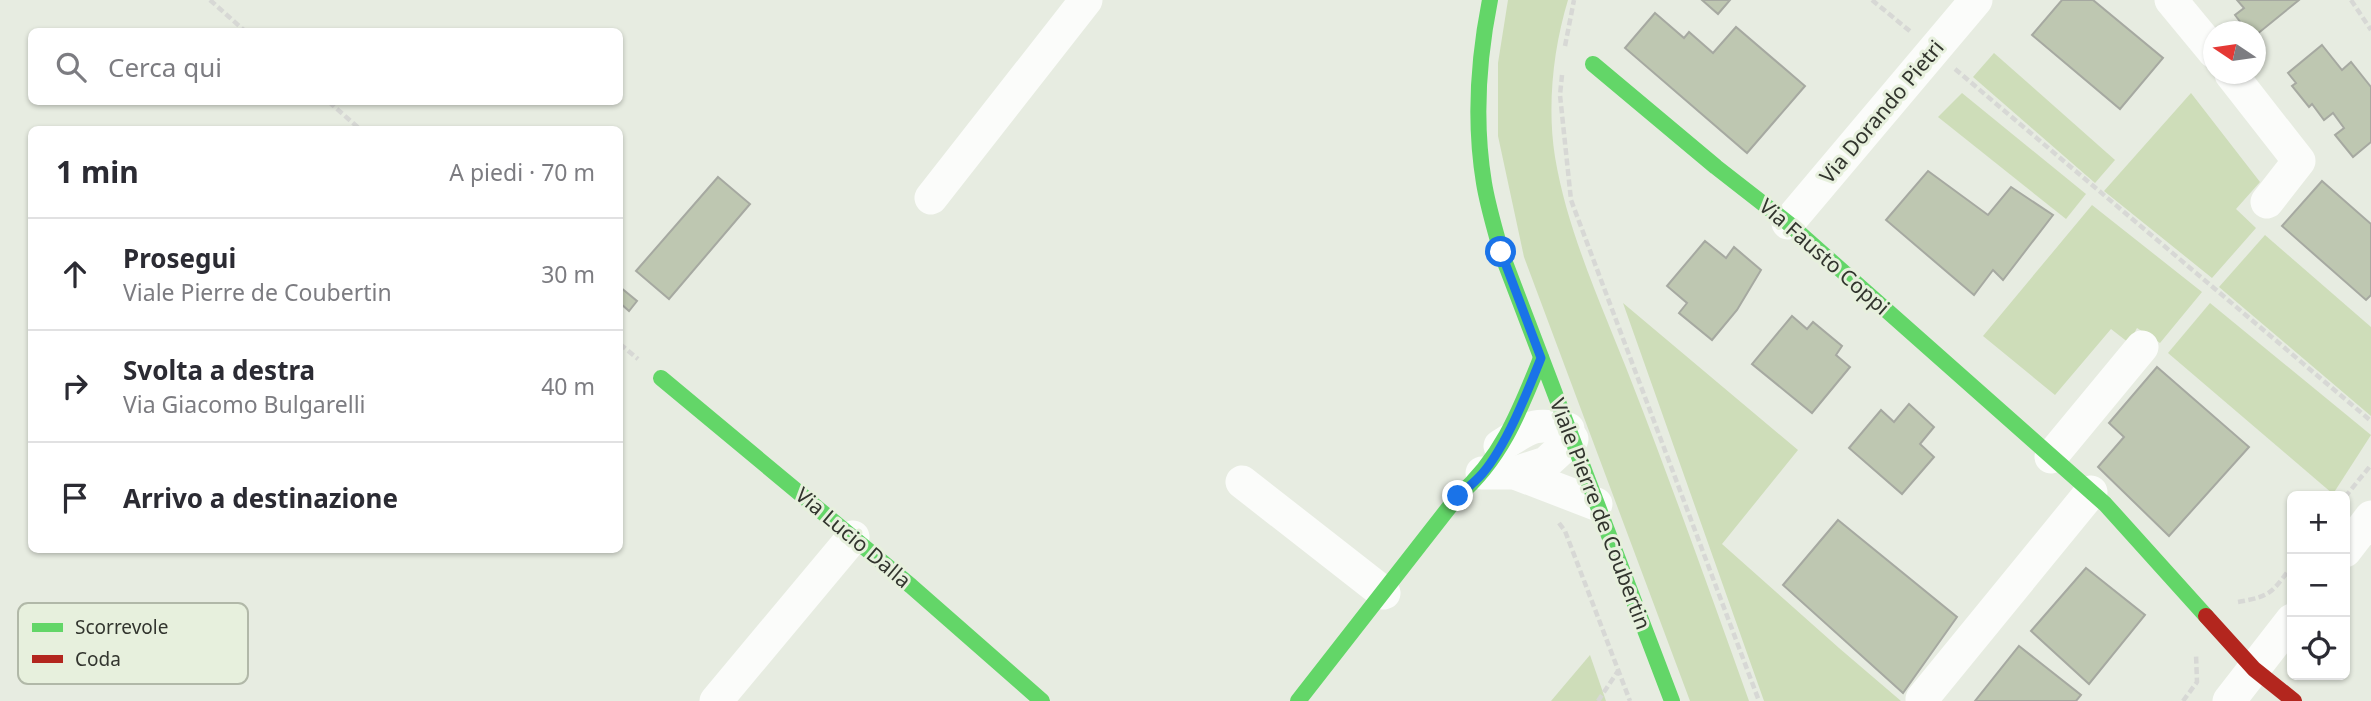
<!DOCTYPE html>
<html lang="it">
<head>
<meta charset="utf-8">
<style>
  :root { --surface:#fff; --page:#f2f2f3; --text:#2b2b33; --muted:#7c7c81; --line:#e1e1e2 }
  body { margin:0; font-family:"Noto Sans",sans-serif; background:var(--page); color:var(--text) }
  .controls { position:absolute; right:21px; bottom:21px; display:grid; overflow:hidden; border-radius:10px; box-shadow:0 2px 5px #0004 }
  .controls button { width:63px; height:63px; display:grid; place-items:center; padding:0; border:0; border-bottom:2px solid var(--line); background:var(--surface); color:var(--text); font:35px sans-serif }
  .compass { position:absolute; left:2203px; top:21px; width:63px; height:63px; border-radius:50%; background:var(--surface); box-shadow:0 2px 5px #0004; rotate:283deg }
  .stop { position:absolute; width:21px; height:21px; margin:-16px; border:5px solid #1a73e8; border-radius:50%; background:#fff }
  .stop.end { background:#1a73e8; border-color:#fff; box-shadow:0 2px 7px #0008 }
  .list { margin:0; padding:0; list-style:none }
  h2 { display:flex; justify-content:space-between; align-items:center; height:91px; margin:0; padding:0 28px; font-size:30px }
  h2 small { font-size:23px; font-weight:400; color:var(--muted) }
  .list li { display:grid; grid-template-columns:46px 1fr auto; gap:21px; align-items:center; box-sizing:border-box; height:112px; padding:0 28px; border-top:2px solid var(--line) }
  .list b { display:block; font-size:26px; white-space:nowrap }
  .list p { margin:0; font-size:23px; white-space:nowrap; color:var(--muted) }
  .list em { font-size:23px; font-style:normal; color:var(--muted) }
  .icon { flex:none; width:38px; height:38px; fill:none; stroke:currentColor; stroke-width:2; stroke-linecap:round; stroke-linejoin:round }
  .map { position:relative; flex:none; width:2371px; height:701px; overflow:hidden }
  .search { position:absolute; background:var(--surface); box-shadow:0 2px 5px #0004; left:28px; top:28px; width:595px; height:77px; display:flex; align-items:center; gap:18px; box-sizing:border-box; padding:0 24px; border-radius:10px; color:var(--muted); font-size:26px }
  .panel { position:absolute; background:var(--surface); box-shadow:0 2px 5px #0004; left:28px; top:126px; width:595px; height:427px; border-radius:10px }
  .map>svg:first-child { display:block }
  .green { fill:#ceddb9 }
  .building { fill:#bec7b1; stroke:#a6a9a1; stroke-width:2 }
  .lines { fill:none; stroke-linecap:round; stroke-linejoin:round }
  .path { stroke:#d7d8d5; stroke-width:4.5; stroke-dasharray:7 3.5; stroke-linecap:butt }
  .street { stroke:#fbfcfa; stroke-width:33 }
  .fast { stroke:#63d668; stroke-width:16 }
  .jam { stroke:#b3261e; stroke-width:16 }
  .route { stroke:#1a73e8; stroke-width:9 }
  .labels { text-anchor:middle; stroke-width:6; stroke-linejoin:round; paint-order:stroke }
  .street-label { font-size:21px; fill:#32352e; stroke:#e7f0dd }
  .key { fill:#e7f0dd; stroke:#b1b8a8; stroke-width:2 }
  .key-label { font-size:19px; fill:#32352e }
</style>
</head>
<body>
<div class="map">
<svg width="2371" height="701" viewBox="0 0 2371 701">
  <rect width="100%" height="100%" fill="#e7ece1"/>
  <g class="green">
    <path d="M1508 0H1568C1553 49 1547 107 1555 157 1568 235 1604 310 1632 383 1673 488 1711 595 1749 701H1690L1524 257 1498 136V63Z"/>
    <path d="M1994 53 2115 160 2095 183 1973 77Z"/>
    <path d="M1962 93 2086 194 2066 219 1938 117Z"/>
    <path d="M2191 93 2260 182 2236 209 2256 228 2212 278 2104 191Z"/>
    <path d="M2092 205 2202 292 2160 343 2137 328 2129 343 2111 329 2055 395 1983 336Z"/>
    <path d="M2265 235 2371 327V416L2219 287Z"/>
    <path d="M1623 303 1798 450 1722 544 1839 648 1901 701H1764Z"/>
    <path d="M2210 303 2371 435 2333 494 2168 353Z"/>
    <path d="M1590 655 1606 701H1551Z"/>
  </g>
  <g class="building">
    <path d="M1702 0H1730L1718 14Z"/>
    <path d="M2062 0H2093L2163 58 2120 109 2032 35Z"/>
    <path d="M2237 0H2299L2256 35V32H2248L2235 15 2244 8Z"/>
    <path d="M1655 13 1684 38 1689 32 1713 53 1736 27 1805 86 1747 153 1625 48Z"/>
    <path d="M2322 45 2342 70 2351 62 2371 87V142L2353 157 2335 135 2344 128 2333 113 2324 120 2312 104 2309 107 2292 86 2296 83 2288 73Z"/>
    <path d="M1928 171 1988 215 2011 187 2053 215 2003 280 1993 270 1974 295 1886 220Z"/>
    <path d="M718 177 750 204 669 299 636 271Z"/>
    <path d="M2322 181 2371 224V295L2366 300 2282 226Z"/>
    <path d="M1705 241 1726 258 1734 247 1761 270 1737 310 1712 340 1679 313 1687 303 1667 286Z"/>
    <path d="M620 287 637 301 629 311 620 303Z"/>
    <path d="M1792 316 1807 329 1813 322 1842 346 1836 355 1850 367 1812 413 1752 364Z"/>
    <path d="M2157 367 2249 447 2169 536 2098 467 2124 437 2109 423Z"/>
    <path d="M1909 404 1934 427 1920 444 1934 457 1902 494 1849 448 1881 410 1894 422Z"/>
    <path d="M1838 520 1957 617 1903 693 1783 585Z"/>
    <path d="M2086 568 2145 615 2089 684 2031 631Z"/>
    <path d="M2019 646 2081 695 2076 701H1975Z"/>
  </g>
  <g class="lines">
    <g class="path">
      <path d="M210 0 246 32"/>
      <path d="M1872 0 1911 32"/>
      <path d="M2351 0 2371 30"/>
      <path d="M1565 46 1574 0"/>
      <path d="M1955 69 2371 421"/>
      <path d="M1562 75 1560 95 1571 200 1759 701"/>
      <path d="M329 102 361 130"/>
      <path d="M620 344 638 359"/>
      <path d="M2345 497 2371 465"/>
      <path d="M1559 523 1565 531 1630 701"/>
      <path d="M2238 602C2272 596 2271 593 2292 566"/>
      <path d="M1598 701 1618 671"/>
      <path d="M2183 701 2197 682 2196 654"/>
    </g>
    <g class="street">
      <path d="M2171 0 2214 52"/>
      <path d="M2231 74 2299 161 2267 202"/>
      <path d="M931 198 1086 0"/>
      <path d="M1788 223 1976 0"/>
      <path d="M1500 446C1531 427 1531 422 1568 429"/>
      <path d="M2051 457 2142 347"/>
      <path d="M1482 473H1515L1596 504"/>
      <path d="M1515 473 1546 463 1572 439"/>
      <path d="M1242 482 1384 593"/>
      <path d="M2345 551 2371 517"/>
      <path d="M1922 699 2091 492"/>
      <path d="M716 701 853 537"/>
      <path d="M2229 701 2292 620"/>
    </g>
    <g class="fast">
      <path d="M1490 0C1478 60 1474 122 1484 183 1488 207 1495 229 1501 252L1672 701"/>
      <path d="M1593 64 1716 167 1788 223 2105 504 2206 616"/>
      <path d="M661 378 911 586 1042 701"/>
      <path d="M1298 701 1458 496C1502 458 1520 410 1541 358"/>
    </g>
    <path class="jam" d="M2206 616 2254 669 2294 701"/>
  </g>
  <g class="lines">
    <path class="route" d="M1458 496C1466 489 1475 482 1482 474 1506 446 1527 393 1541 358L1501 252"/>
  </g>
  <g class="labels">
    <g class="street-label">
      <text transform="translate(1882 112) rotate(-50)" y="7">Via Dorando Pietri</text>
      <text transform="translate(1824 257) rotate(41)" y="7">Via Fausto Coppi</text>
      <text transform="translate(1600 514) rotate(69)" y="7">Viale Pierre de Coubertin</text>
      <text transform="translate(853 538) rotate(40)" y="7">Via Lucio Dalla</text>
    </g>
  </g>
  <rect x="18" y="603" width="230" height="81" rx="10" class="key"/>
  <rect x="32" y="623" width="31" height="9" fill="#63d668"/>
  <rect x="32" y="655" width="31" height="8" fill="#b3261e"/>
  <g class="key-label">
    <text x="75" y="634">Scorrevole</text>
    <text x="75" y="666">Coda</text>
  </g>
</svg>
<div class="controls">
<button>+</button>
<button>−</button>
<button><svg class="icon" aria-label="locate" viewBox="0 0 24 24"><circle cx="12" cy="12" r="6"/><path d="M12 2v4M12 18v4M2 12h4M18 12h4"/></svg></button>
</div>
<svg class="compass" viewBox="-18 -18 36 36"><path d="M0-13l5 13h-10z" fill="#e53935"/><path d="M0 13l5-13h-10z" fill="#7c7c81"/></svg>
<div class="stop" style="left:1501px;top:252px"></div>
<div class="stop end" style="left:1458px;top:496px"></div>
<div class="search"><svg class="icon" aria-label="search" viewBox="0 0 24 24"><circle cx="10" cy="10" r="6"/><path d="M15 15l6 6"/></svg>Cerca qui</div>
<section class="panel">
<h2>1 min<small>A piedi · 70 m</small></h2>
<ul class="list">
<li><svg class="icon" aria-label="ahead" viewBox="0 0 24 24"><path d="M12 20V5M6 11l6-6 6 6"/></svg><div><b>Prosegui</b><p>Viale Pierre de Coubertin</p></div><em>30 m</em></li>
<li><svg class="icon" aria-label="right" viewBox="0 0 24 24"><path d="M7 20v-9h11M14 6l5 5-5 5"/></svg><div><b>Svolta a destra</b><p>Via Giacomo Bulgarelli</p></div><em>40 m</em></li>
<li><svg class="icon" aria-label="arrive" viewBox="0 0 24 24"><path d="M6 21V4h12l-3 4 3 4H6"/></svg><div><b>Arrivo a destinazione</b></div></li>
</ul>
</section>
</div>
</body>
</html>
